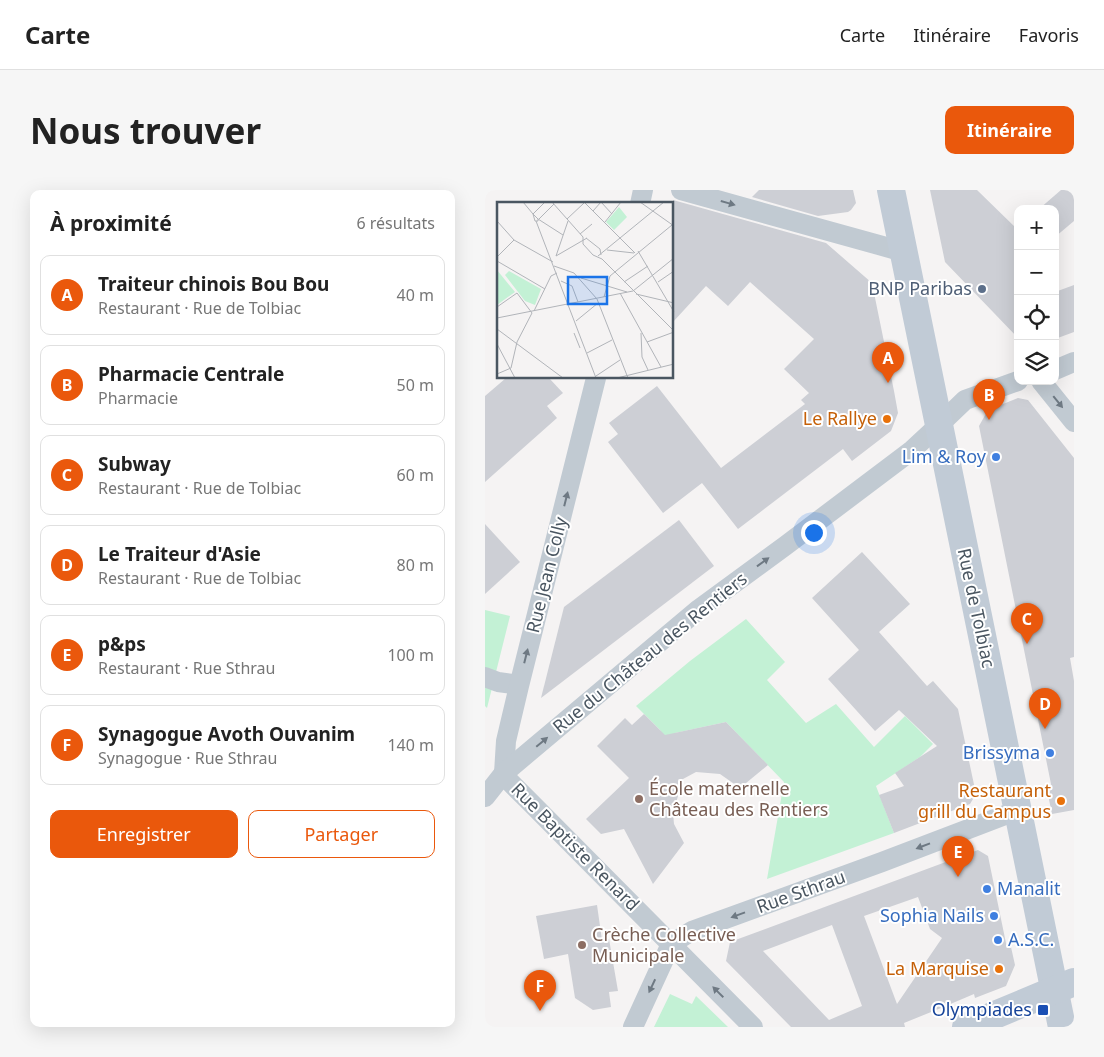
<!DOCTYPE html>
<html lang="fr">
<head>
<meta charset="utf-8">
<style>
  :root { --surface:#fff; --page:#f6f6f6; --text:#222; --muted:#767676; --line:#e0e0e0; --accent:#ea580c }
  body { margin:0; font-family:"Noto Sans",sans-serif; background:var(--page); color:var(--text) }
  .controls { position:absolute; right:15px; top:15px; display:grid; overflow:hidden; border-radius:10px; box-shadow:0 5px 20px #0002 }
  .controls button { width:45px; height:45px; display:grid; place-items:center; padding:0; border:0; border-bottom:1px solid var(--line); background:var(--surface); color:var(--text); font:25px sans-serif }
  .you { position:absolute; left:328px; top:342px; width:18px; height:18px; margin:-12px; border:4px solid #fff; border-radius:50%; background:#1a73e8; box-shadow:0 0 0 8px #1a73e833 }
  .badge { display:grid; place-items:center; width:32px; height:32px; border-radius:50%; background:var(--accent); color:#fff; font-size:16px; font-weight:700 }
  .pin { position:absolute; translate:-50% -41px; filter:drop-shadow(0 1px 2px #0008) }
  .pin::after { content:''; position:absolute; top:26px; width:18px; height:15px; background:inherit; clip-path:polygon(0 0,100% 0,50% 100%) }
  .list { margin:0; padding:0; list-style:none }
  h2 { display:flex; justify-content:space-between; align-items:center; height:65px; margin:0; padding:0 20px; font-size:21px }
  h2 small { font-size:16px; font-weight:400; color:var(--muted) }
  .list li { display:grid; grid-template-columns:32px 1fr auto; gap:15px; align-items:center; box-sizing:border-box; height:80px; margin:0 10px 10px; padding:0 10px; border:1px solid var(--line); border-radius:10px }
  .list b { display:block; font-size:19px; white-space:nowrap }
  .list p { margin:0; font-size:16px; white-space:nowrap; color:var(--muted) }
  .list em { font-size:16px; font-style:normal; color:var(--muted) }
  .actions { display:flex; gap:10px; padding:15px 20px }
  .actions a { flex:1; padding:11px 0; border:1px solid var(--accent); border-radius:10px; text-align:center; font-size:18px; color:var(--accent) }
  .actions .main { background:var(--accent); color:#fff }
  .icon { flex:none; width:28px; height:28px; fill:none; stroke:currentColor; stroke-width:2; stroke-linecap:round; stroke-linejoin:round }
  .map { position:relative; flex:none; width:589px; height:837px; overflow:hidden; border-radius:10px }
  header { display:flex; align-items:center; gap:30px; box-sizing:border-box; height:70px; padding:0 25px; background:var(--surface); border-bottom:1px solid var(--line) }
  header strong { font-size:24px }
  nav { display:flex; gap:28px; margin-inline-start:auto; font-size:18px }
  .intro { display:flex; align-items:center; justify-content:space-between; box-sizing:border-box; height:120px; padding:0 30px }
  h1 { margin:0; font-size:35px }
  .button { padding:12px 22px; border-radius:10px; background:var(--accent); color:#fff; font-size:18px; font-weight:700 }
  main { display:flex; gap:30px; padding:0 30px }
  aside { flex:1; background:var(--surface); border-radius:10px; box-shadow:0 5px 20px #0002 }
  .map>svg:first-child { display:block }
  .green { fill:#c3f1d5 }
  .building { fill:#cdcfd5; fill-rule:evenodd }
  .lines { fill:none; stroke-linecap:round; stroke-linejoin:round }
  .street { stroke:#c1cad2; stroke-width:20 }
  .secondary { stroke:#c1cbd6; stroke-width:28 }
  .oneway { fill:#6e7983 }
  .service-dot { fill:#5c6f8a; stroke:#fff; stroke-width:2 }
  .food-dot { fill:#e8710a; stroke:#fff; stroke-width:2 }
  .shop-dot { fill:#3f7fe0; stroke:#fff; stroke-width:2 }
  .education-dot { fill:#8d6e63; stroke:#fff; stroke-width:2 }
  .transit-dot { fill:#1a4fb4; stroke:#fff; stroke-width:2 }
  .labels { text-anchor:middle; stroke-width:4; stroke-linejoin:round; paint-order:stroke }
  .service-label { font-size:18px; fill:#4e5e75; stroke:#fff; text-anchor:end }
  .food-label { font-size:18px; fill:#c56008; stroke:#fff; text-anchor:end }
  .shop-label { font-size:18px; fill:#366cbe; stroke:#fff; text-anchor:end }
  .street-label { font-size:18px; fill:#4a5661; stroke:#fff }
  .education-label { font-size:18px; fill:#785e54; stroke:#fff; text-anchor:start }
  .transit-label { font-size:18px; fill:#164399; stroke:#fff; text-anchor:end }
  .inset-road { fill:none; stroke:#b1b4b9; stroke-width:1 }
  .view { fill:#1a73e8; fill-opacity:0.15; stroke:#1a73e8; stroke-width:2.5 }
  .inset-edge { fill:none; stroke:#4a5661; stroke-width:2.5 }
</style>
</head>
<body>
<header>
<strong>Carte</strong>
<nav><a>Carte</a><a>Itinéraire</a><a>Favoris</a></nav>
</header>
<div class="intro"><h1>Nous trouver</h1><a class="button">Itinéraire</a></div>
<main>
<aside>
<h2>À proximité<small>6 résultats</small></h2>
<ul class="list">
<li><span class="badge">A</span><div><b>Traiteur chinois Bou Bou</b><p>Restaurant · Rue de Tolbiac</p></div><em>40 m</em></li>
<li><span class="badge">B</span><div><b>Pharmacie Centrale</b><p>Pharmacie</p></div><em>50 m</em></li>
<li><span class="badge">C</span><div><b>Subway</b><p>Restaurant · Rue de Tolbiac</p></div><em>60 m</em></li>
<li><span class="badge">D</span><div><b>Le Traiteur d'Asie</b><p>Restaurant · Rue de Tolbiac</p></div><em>80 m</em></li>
<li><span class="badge">E</span><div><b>p&amp;ps</b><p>Restaurant · Rue Sthrau</p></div><em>100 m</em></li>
<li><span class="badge">F</span><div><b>Synagogue Avoth Ouvanim</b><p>Synagogue · Rue Sthrau</p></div><em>140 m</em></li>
</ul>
<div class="actions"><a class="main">Enregistrer</a><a>Partager</a></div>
</aside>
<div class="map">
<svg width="589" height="837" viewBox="0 0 589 837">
  <rect width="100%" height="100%" fill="#f5f3f3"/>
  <g class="green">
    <path d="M0 420 25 426 2 518 0 516Z"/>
    <path d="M261 429 300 472 282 490 321 533 351 514 389 557 420 526 448 554 435 567 391 596 409 643 282 689 299 592 241 532 190 543 182 551 175 540 151 516 205 471Z"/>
    <path d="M185 804 207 814 211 806 243 837H169Z"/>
  </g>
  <g class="building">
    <path d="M274 0H368L371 13 366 20 363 22 333 26 267 7Z"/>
    <path d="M445 0H492L531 38 533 37V148L460 72Z"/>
    <path d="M576 0H589V31L570 47V19H554Z"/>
    <path d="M188 10 341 53 387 93 409 201 413 223 406 241 367 271 358 259 253 339 217 293 178 323 123 252 133 244 124 233 172 196 236 278 320 214 316 210 324 203 299 179 329 149 265 92 243 116 221 96 188 132Z"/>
    <path d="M589 95V142L570 149V102Z"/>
    <path d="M21 188H64L78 203 62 216 72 228 0 292V206Z"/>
    <path d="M533 208 543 210 589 268V467L585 468 589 491V620L567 624 562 600 567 599 494 236 503 220Z"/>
    <path d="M194 330 229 376 56 508 79 417Z"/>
    <path d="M0 334 35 372 0 404Z"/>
    <path d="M377 362 425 414 394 442 442 496 448 491 473 519 491 604 485 614 409 643 394 605 419 596 410 583 452 556 414 520 390 541 343 489 374 460 327 408Z"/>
    <path d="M159 524 180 545 241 532 283 575 255 598 235 584 211 582 198 589 188 623 189 634 199 653 168 694 139 639 116 644 101 629 144 588 112 556 140 528 147 535Z"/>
    <path d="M493 660 503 666 522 758 526 757 530 775 521 796 490 808 489 804 456 818 419 833 420 837H306L241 771 245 752ZM433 707 445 739 457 748 412 814 379 726ZM347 735 377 816 344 830 278 761Z"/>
    <path d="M112 715 117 750 124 749 133 801 124 802 126 817 108 820 90 808 83 764 59 769 51 726Z"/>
  </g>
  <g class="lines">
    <g class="street">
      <path d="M196 0 419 62"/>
      <path d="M155 14 158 0"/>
      <path d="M570 180 589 172"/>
      <path d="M556 191 589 232"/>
      <path d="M0 487 13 492 27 494"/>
      <path d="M19 583 21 551 34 496 111 188"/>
      <path d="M19 583 23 590 46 613 268 837"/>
      <path d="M0 607 19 583 214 419 300 356 426 261 454 235 480 210 533 191"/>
      <path d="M148 837 186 754 207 741 397 672 533 620"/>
    </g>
    <g class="secondary">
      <path d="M406 0 577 837"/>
      <path d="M481 837 589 792"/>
    </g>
  </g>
  <defs><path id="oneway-solid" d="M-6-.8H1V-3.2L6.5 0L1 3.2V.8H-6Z" transform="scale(1.25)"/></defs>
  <g class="oneway">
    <use href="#oneway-solid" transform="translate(243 13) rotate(16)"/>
    <use href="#oneway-solid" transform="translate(573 212) rotate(51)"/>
    <use href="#oneway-solid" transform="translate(81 309) rotate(-76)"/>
    <use href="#oneway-solid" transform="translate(278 372) rotate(-36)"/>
    <use href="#oneway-solid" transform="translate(41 466) rotate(-76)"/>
    <use href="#oneway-solid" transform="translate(57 552) rotate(-40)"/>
    <use href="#oneway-solid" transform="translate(438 656) rotate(159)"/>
    <use href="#oneway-solid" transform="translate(253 725) rotate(160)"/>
    <use href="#oneway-solid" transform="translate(167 796) rotate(115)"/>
    <use href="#oneway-solid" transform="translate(233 802) rotate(-135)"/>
  </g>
  <circle class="service-dot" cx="497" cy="99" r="5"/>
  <g class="food-dot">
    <circle cx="402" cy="229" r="5"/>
    <circle cx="576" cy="611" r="5"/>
    <circle cx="514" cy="779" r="5"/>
  </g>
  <g class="shop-dot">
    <circle cx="511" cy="267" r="5"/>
    <circle cx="565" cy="563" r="5"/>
    <circle cx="502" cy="699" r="5"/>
    <circle cx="509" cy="726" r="5"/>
    <circle cx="513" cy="750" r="5"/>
  </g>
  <g class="education-dot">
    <circle cx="154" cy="609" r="5"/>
    <circle cx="97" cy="755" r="5"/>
  </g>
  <rect class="transit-dot" x="552" y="814" width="12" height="12" rx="2.5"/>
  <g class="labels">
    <g class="service-label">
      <text x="487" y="105">BNP Paribas</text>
    </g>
    <g class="food-label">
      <text x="392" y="235">Le Rallye</text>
      <text x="566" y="607">Restaurant<tspan x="566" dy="21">grill du Campus</tspan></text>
      <text x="504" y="785">La Marquise</text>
    </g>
    <g class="shop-label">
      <text x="501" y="273">Lim &amp; Roy</text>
      <text x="555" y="569">Brissyma</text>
      <text x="512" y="705" text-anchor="start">Manalit</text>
      <text x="499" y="732">Sophia Nails</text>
      <text x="523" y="756" text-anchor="start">A.S.C.</text>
    </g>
    <g class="street-label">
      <text transform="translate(62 385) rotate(-76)" y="6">Rue Jean Colly</text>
      <text transform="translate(491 418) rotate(78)" y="6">Rue de Tolbiac</text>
      <text transform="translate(165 463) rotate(-39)" y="6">Rue du Château des Rentiers</text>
      <text transform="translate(90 657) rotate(45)" y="6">Rue Baptiste Renard</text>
      <text transform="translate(316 702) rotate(-20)" y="6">Rue Sthrau</text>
    </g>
    <g class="education-label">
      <text x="164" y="605">École maternelle<tspan x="164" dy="21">Château des Rentiers</tspan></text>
      <text x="107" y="751">Crèche Collective<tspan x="107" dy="21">Municipale</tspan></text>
    </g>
    <g class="transit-label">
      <text x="547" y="826">Olympiades</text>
    </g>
  </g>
  <g transform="translate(12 12)">
    <rect width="176" height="176" fill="#f5f3f3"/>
    <path d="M122 5 130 15 117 28 109 20ZM0 68 18 90 0 103ZM12 69 44 87 38 103 28 99 8 73Z" fill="#c3f1d5"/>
    <path class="inset-road" d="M26 0 36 12 48 0M55 0 86 35V42L96 53 105 57 177 129M87 0 138 51M143 0 177 24M96 9 104 0 115 12M36 12 41 17V19H38ZM41 17 66 33M42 17 57 2M70 17 87 1M0 19 17 38 56 60M39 19 99 176M108 20 124 0M83 32 95 22M89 36 103 47 104 53M110 48 137 51M141 49 177 110M59 54 90 36M59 54 71 19M101 54 167 0M0 55 17 38M0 59 48 87M57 64 77 71 100 97 131 176M84 76 130 90M64 79 75 84 81 100M127 80 151 64M161 80 177 69M123 91 164 165M139 92 177 101M107 95 113 74 175 23M0 105 20 91 35 111 20 140 14 166 0 172M37 109 54 74 60 71M0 116 136 89 177 56M79 119 101 101M0 127 66 176M77 131 83 146M144 131 145 155 151 168M150 140 177 130M0 142 18 176M90 151 115 138M99 174 123 158M120 176 177 162"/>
    <path class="view" d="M71 75H110V102H71Z"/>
    <rect width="176" height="176" class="inset-edge"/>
  </g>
</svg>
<div class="controls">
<button>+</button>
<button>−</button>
<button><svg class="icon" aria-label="locate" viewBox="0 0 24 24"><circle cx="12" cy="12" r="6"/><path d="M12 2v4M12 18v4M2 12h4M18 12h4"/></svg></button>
<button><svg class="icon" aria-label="layers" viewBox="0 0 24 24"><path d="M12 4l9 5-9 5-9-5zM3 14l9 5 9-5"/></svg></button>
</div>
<div class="you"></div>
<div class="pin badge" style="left:403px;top:193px">A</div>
<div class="pin badge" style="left:504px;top:230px">B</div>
<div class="pin badge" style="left:542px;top:454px">C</div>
<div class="pin badge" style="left:560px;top:539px">D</div>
<div class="pin badge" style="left:473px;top:687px">E</div>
<div class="pin badge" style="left:55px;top:821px">F</div>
</div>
</main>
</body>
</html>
